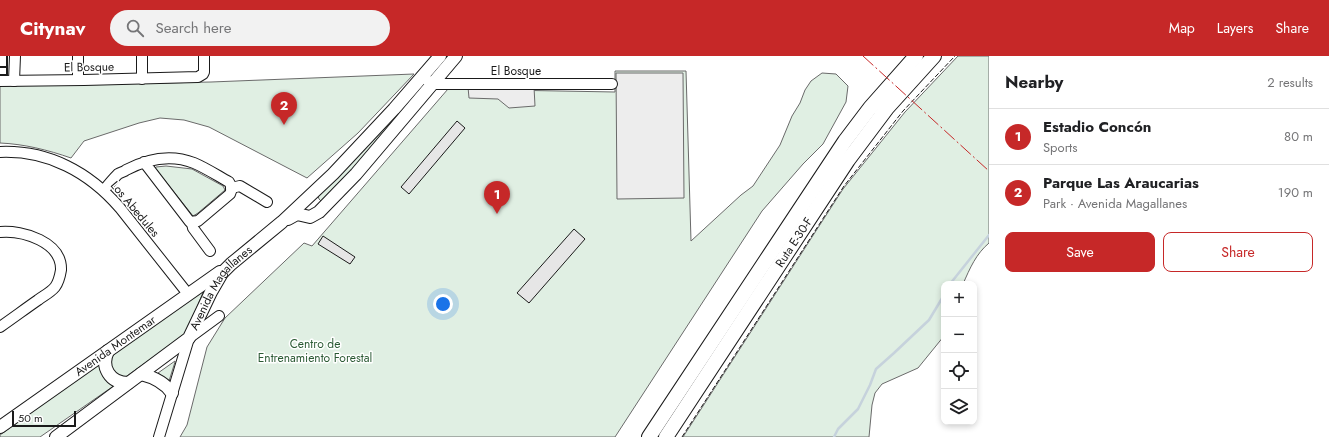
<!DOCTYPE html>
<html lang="en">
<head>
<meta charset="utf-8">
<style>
  :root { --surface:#fff; --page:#f2f2f2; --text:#202124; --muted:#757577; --line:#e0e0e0; --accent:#c62828 }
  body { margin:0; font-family:Jost,sans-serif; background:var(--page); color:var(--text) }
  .controls { position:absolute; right:12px; bottom:12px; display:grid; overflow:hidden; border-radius:8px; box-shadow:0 2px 6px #0003 }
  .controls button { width:36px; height:36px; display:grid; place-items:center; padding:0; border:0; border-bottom:1px solid var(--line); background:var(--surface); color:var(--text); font:20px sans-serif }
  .scale { position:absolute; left:12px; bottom:10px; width:64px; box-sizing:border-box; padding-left:4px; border:2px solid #1a1a1a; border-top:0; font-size:11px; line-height:14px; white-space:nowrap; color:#1a1a1a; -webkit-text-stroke:3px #fff; paint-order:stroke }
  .you { position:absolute; left:443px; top:248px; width:14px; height:14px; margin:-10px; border:3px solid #fff; border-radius:50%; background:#1a73e8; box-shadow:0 0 0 6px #1a73e833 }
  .badge { display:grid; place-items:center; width:26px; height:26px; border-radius:50%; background:var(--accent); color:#fff; font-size:13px; font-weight:700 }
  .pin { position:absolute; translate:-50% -33px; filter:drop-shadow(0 1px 2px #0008) }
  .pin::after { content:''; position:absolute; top:21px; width:14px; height:12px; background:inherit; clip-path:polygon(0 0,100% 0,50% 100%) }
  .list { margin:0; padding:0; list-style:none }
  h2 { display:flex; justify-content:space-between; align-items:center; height:52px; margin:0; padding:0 16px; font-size:17px }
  h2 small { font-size:13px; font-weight:400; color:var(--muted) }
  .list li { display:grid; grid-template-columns:26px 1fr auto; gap:12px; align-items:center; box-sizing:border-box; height:56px; padding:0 16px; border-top:1px solid var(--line) }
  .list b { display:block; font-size:15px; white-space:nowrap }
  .list p { margin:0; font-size:13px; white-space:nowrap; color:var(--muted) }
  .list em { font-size:13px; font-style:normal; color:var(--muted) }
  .actions { display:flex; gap:8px; padding:12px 16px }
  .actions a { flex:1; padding:9px 0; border:1px solid var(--accent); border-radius:8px; text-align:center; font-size:14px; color:var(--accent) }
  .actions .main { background:var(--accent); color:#fff }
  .icon { flex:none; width:22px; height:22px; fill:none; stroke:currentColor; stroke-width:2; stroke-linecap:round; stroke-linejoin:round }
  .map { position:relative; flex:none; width:989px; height:381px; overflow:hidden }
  header { display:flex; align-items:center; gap:24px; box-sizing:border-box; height:56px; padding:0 20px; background:var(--accent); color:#fff }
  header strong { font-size:19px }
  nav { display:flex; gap:22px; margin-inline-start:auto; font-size:14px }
  .search { width:280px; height:36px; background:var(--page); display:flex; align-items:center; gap:10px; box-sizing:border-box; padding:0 14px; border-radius:22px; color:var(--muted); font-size:15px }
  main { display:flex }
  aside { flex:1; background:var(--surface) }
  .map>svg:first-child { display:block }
  .green { fill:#e0efe3; stroke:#6a6a6a }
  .parking { fill:#ededed; stroke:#6a6a6a }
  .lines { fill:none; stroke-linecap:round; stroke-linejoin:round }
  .stream { stroke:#c6d2dc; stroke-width:2.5 }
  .building { fill:#e6e6e6; stroke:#1a1a1a }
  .minor-casing { stroke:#1a1a1a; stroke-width:12 }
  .major-casing { stroke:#1a1a1a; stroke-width:14 }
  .highway-casing { stroke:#1a1a1a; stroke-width:16 }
  .minor { stroke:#fff; stroke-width:10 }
  .major { stroke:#fff; stroke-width:12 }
  .highway { stroke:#fff; stroke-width:14 }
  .fence { stroke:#1a1a1a; stroke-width:1; stroke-dasharray:5 2; stroke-linecap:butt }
  .wall { stroke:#1a1a1a; stroke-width:2 }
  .power { stroke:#c62828; stroke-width:1; stroke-dasharray:14 3 2 3; stroke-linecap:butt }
  .labels { text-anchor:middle; stroke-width:3; stroke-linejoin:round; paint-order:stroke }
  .street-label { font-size:12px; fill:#1a1a1a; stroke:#fff }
  .park-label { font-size:12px; fill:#2b5a34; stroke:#fff }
</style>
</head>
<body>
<header>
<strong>Citynav</strong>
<div class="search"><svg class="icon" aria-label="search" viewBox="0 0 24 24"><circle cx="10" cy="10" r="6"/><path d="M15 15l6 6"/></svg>Search here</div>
<nav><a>Map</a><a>Layers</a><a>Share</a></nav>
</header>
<main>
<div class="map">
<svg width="989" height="381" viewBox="0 0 989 381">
  <rect width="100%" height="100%" fill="#fff"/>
  <g class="green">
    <path d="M958 0H989V187C976 198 970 212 963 228H944V280L918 312 882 328 875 337 872 349 869 381H683L843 133 905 56Z"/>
    <path d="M615 15H686L691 185 741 139 753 130 780 89 792 60 800 47 805 34 811 25 822 17 836 18 848 30 846 46 823 88 803 108 762 155 615 381H180L187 369 207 291 225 262 304 187 312 190 448 33 615 36Z"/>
    <path d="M414 18 358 77 307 122 209 71 184 64 160 62 139 67 84 85 71 102C48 94 24 88 0 87V30L211 26Z"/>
    <path d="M419 30 423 33 355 113 321 145 319 143 318 140Z"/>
    <path d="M166 110 192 113 223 130 225 134 198 157 193 160 155 112 156 111Z"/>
    <path d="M204 234 186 278 124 322 118 320 111 315 110 301Z"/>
    <path d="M175 305V306L169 325 158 317Z"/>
    <path d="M100 307C99 318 106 322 115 329L40 381H0V379Z"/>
  </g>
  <g class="parking">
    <path d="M616 17H683L684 142 617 143Z"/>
    <path d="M468 31H534L535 50 509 52 498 43 469 42Z"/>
  </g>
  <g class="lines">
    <g class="stream">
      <path d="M950 228 989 179"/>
      <path d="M834 381 838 373 858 353 870 329 876 313 894 297 929 264 944 239"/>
    </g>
  </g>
  <g class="building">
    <path d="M457 65 465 72 409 138 401 131Z"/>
    <path d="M574 173 585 183 529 247 517 237Z"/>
    <path d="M323 180 355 201 350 208 318 188Z"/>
  </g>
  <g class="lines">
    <defs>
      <g id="minor">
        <path d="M422 20 432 28H612"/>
        <path d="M142 23V0"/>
        <path d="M78 24V0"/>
        <path d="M0 25 84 24 198 21 203 18 204 16V0"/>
        <path d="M14 25 15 0"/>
        <path d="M0 96C48 94 89 116 120 152L188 238"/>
        <path d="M231 132 240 130 267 146"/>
        <path d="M104 134C108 129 113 123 118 118 121 116 124 116 126 114 147 103 171 98 194 107 206 112 218 120 229 126 232 130 232 134 230 138L198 165 190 166 144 106"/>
        <path d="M192 167 193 172 210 195"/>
        <path d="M0 176C23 174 62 186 61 214 60 220 58 227 55 231 50 237 43 240 38 244 25 253 13 262 0 271"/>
        <path d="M159 381 189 282 219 260"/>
      </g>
      <g id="major">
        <path d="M288 163 297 158 310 161 319 156 356 118 456 0"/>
        <path d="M108 295C100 311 110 327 128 327"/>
        <path d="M141 318C153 321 165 327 172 337"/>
        <path id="s1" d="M0 371 220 216"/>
        <path id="s2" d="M56 381 189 282 211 236 222 217 231 208 282 166 333 118 394 53 440 0"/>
      </g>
      <g id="highway">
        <path d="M649 381 845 85 870 52 916 0"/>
        <path id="s3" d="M666 381 848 104 887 52 934 0"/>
      </g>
    </defs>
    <use href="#minor" class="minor-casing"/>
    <use href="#major" class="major-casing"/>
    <use href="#highway" class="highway-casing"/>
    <use href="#minor" class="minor"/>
    <use href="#major" class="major"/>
    <use href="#highway" class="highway"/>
    <path class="fence" d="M682 381 844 130 903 55 955 0"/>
    <g class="wall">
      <path d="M0 11H7"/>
      <path d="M0 19H7V0"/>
    </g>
    <path class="power" d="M863 0 989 115"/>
  </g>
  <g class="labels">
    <g class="street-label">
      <text transform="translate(89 11) rotate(-1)" y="4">El Bosque</text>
      <text x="516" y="19">El Bosque</text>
      <text transform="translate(135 153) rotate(50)" y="4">Los Abedules</text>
      <text dy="4" stroke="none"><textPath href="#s3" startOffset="233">Ruta E-30-F</textPath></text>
      <text dy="4" stroke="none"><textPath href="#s2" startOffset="226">Avenida Magallanes</textPath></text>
      <text dy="4" stroke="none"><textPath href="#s1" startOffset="141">Avenida Montemar</textPath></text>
    </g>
    <g class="park-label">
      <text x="315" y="292">Centro de<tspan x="315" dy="14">Entrenamiento Forestal</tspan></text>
    </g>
  </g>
</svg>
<div class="controls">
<button>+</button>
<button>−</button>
<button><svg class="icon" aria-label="locate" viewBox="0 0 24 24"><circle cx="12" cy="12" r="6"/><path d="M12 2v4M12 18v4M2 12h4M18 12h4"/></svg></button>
<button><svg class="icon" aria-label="layers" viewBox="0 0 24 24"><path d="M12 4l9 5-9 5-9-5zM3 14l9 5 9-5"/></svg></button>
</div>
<div class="scale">50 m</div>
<div class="you"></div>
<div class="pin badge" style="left:497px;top:158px">1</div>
<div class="pin badge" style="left:284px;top:69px">2</div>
</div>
<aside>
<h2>Nearby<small>2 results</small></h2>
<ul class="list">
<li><span class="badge">1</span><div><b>Estadio Concón</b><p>Sports</p></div><em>80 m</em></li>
<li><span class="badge">2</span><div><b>Parque Las Araucarias</b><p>Park · Avenida Magallanes</p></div><em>190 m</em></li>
</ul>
<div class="actions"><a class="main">Save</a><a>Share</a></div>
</aside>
</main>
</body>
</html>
